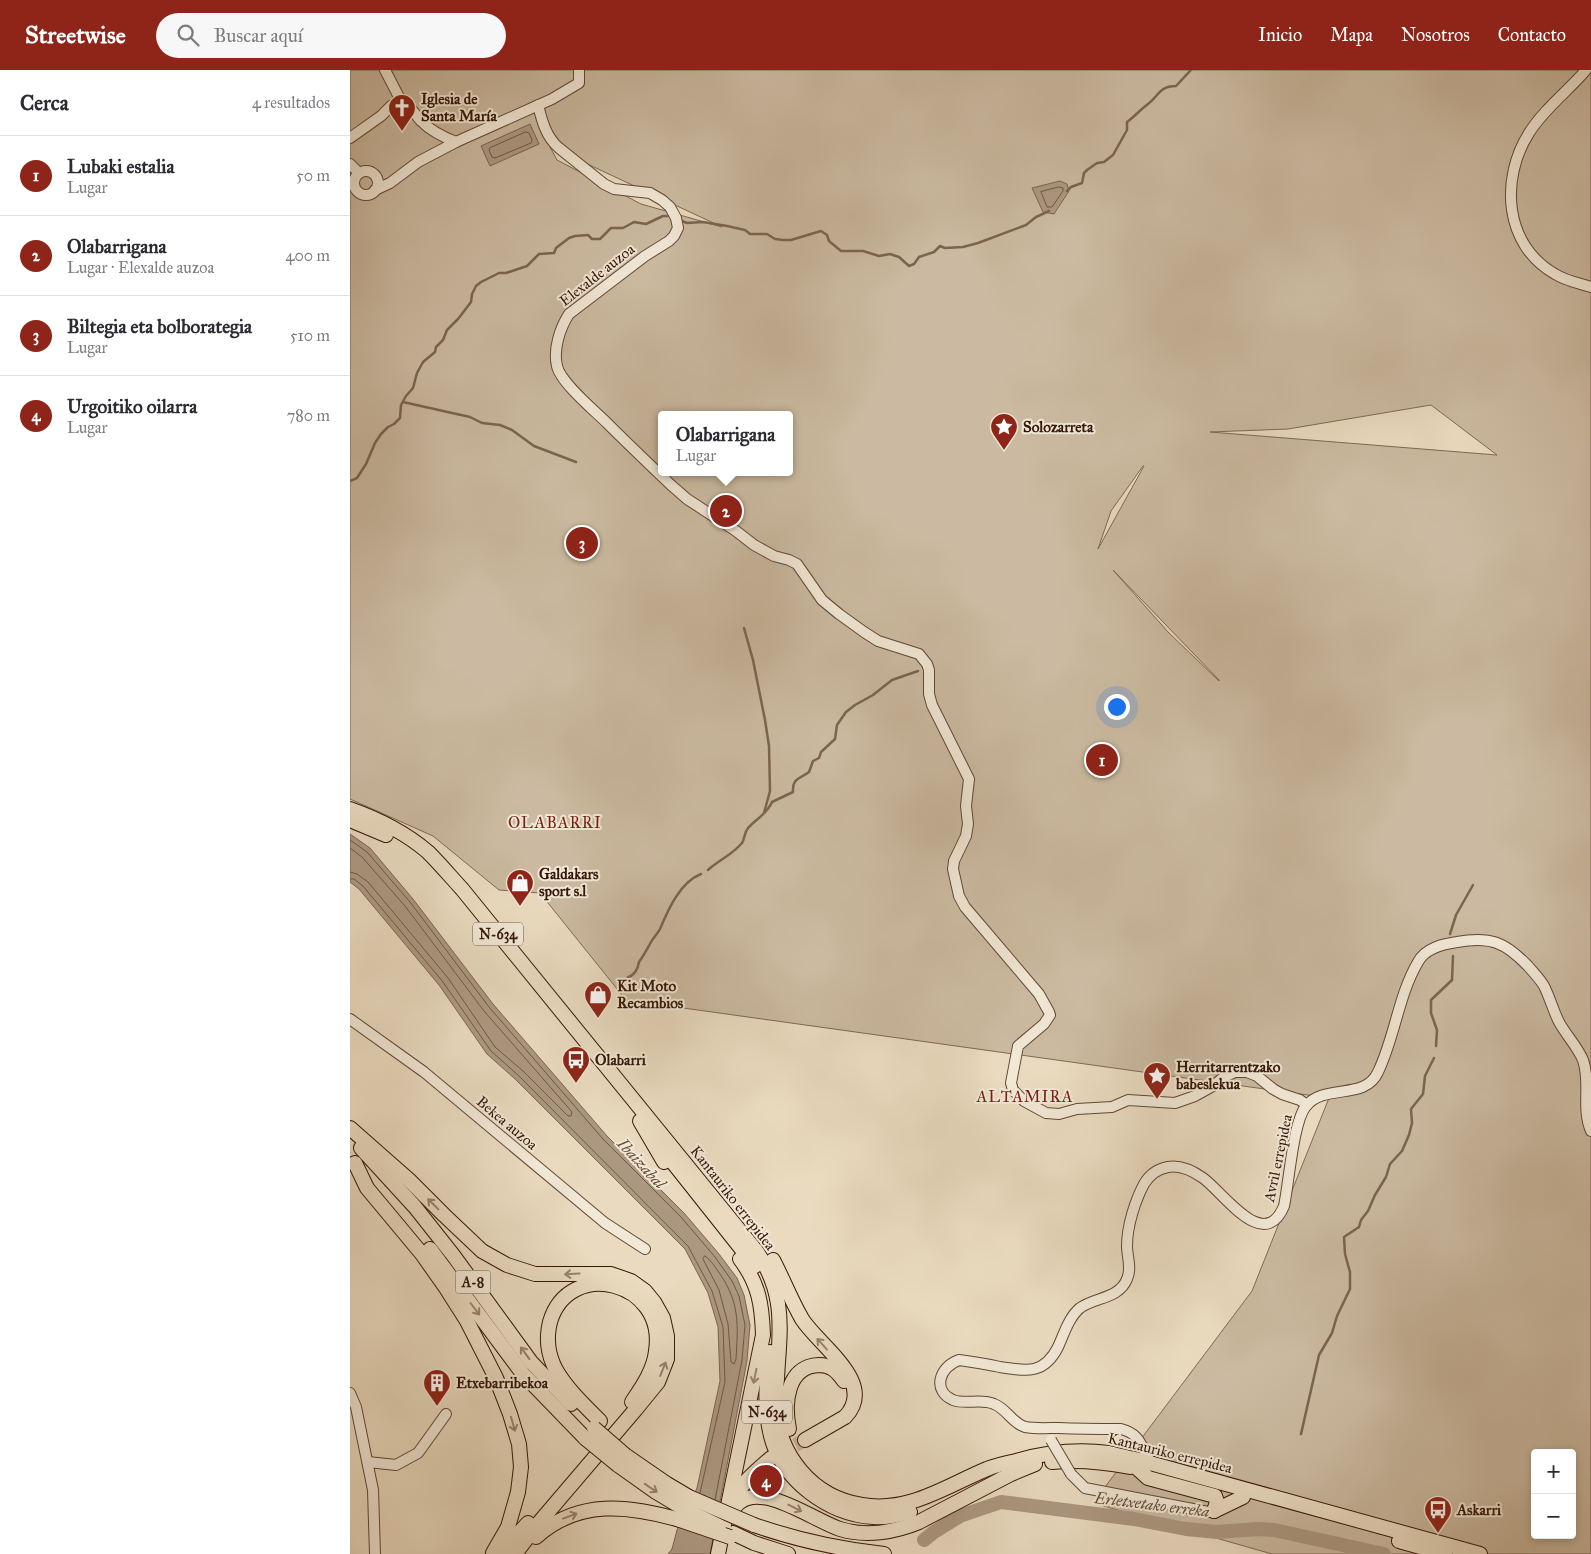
<!DOCTYPE html>
<html lang="es">
<head>
<meta charset="utf-8">
<style>
  :root { --surface:#fff; --page:#f7f7f7; --text:#2b2b33; --muted:#7c7c81; --line:#e1e1e2; --accent:#8f2418 }
  body { margin:0; font-family:"IM FELL Great Primer",serif; background:var(--page); color:var(--text) }
  .controls { position:absolute; right:15px; bottom:15px; display:grid; overflow:hidden; border-radius:5px; box-shadow:0 2px 8px #0003 }
  .controls button { width:45px; height:45px; display:grid; place-items:center; padding:0; border:0; border-bottom:1px solid var(--line); background:var(--surface); color:var(--text); font:25px sans-serif }
  .you { position:absolute; left:766px; top:636px; width:18px; height:18px; margin:-12px; border:4px solid #fff; border-radius:50%; background:#1a73e8; box-shadow:0 0 0 8px #1a73e833 }
  .badge { display:grid; place-items:center; width:32px; height:32px; border-radius:50%; background:var(--accent); color:#fff; font-size:16px; font-weight:700 }
  .pin { position:absolute; translate:-50% -50%; border:2px solid #fff; box-shadow:0 1px 5px #0006 }
  .popup { position:absolute; left:308px; top:341px; width:135px; height:65px; box-sizing:border-box; display:grid; place-content:center; border-radius:5px; background:var(--surface); filter:drop-shadow(0 1px 4px #0005); font-size:16px; white-space:nowrap; color:var(--muted) }
  .popup b { font-size:19px; color:var(--text) }
  .popup::after { content:''; position:absolute; left:50%; top:100%; margin-left:-10px; border:10px solid transparent; border-top-color:var(--surface) }
  .list { margin:0; padding:0; list-style:none }
  h2 { display:flex; justify-content:space-between; align-items:center; height:65px; margin:0; padding:0 20px; font-size:21px }
  h2 small { font-size:16px; font-weight:400; color:var(--muted) }
  .list li { display:grid; grid-template-columns:32px 1fr auto; gap:15px; align-items:center; box-sizing:border-box; height:80px; padding:0 20px; border-top:1px solid var(--line) }
  .list b { display:block; font-size:19px; white-space:nowrap }
  .list p { margin:0; font-size:16px; white-space:nowrap; color:var(--muted) }
  .list em { font-size:16px; font-style:normal; color:var(--muted) }
  .icon { flex:none; width:28px; height:28px; fill:none; stroke:currentColor; stroke-width:2; stroke-linecap:round; stroke-linejoin:round }
  .map { position:relative; flex:none; width:1241px; height:1484px; overflow:hidden }
  header { display:flex; align-items:center; gap:30px; box-sizing:border-box; height:70px; padding:0 25px; background:var(--accent); color:#fff }
  header strong { font-size:24px }
  nav { display:flex; gap:28px; margin-inline-start:auto; font-size:18px }
  .search { width:350px; height:45px; background:var(--page); display:flex; align-items:center; gap:12px; box-sizing:border-box; padding:0 18px; border-radius:28px; color:var(--muted); font-size:19px }
  main { display:flex }
  aside { flex:1; background:var(--surface) }
  .map>svg:first-child { display:block }
  .green { fill:#cbbaa1; stroke:#806854; fill-rule:evenodd }
  .water { fill:#ac9881; stroke:#7c6451 }
  .lines { fill:none; stroke-linecap:round; stroke-linejoin:round }
  .shore { stroke:#705744; stroke-width:1 }
  .stream { stroke:#7c6451; stroke-width:2.5 }
  .river { stroke:#ac9881; stroke-width:14 }
  .highway-tunnel { stroke:#c6b49b; stroke-width:14; stroke-dasharray:14 7; stroke-linecap:butt }
  .minor-casing { stroke:#624736; stroke-width:12 }
  .highway-casing { stroke:#351608; stroke-width:16 }
  .minor { stroke:#f1e8d6; stroke-width:10 }
  .highway { stroke:#eadbc0; stroke-width:14 }
  .minor-bridge-casing { stroke:#624736; stroke-width:12; stroke-linecap:butt }
  .highway-bridge-casing { stroke:#351608; stroke-width:16; stroke-linecap:butt }
  .minor-bridge { stroke:#f1e8d6; stroke-width:10 }
  .highway-bridge { stroke:#eadbc0; stroke-width:14 }
  .oneway { stroke:#99826d }
  .labels { text-anchor:middle; stroke-width:4; stroke-linejoin:round; paint-order:stroke }
  .shield { fill:#f1e8d6; stroke:#6d5546; stroke-width:1 }
  .shield-label { font-size:14px; font-weight:bold; fill:#351608 }
  .poi-label { font-size:15px; font-weight:bold; fill:#351608; stroke:#f1e8d6; text-anchor:start }
  .street-label { font-size:15px; fill:#351608; stroke:#f1e8d6 }
  .neighbourhood-label { font-size:16px; letter-spacing:1px; fill:#7a1f14; stroke:#f1e8d6 }
  .water-label { font-size:16px; font-style:italic; fill:#654a38; stroke:#f1e8d6 }
</style>
</head>
<body>
<header>
<strong>Streetwise</strong>
<div class="search"><svg class="icon" aria-label="search" viewBox="0 0 24 24"><circle cx="10" cy="10" r="6"/><path d="M15 15l6 6"/></svg>Buscar aquí</div>
<nav><a>Inicio</a><a>Mapa</a><a>Nosotros</a><a>Contacto</a></nav>
</header>
<main>
<aside>
<h2>Cerca<small>4 resultados</small></h2>
<ul class="list">
<li><span class="badge">1</span><div><b>Lubaki estalia</b><p>Lugar</p></div><em>50 m</em></li>
<li><span class="badge">2</span><div><b>Olabarrigana</b><p>Lugar · Elexalde auzoa</p></div><em>400 m</em></li>
<li><span class="badge">3</span><div><b>Biltegia eta bolborategia</b><p>Lugar</p></div><em>510 m</em></li>
<li><span class="badge">4</span><div><b>Urgoitiko oilarra</b><p>Lugar</p></div><em>780 m</em></li>
</ul>
</aside>
<div class="map">
<svg width="1241" height="1484" viewBox="0 0 1241 1484">
  <rect width="100%" height="100%" fill="#eadbc0"/>
  <filter id="stains"><feTurbulence type="fractalNoise" baseFrequency=".004" numOctaves="4"/><feColorMatrix values="0 0 0 0 .2 0 0 0 0 .09 0 0 0 0 .02 0 0 0 .5 -.17"/></filter>
  <radialGradient id="worn" r=".72"><stop offset=".6" stop-color="#630" stop-opacity="0"/><stop offset="1" stop-color="#630" stop-opacity=".3"/></radialGradient>
  <path class="green" d="M0 0H1241V1484H922L743 1433 902 1221 979 1028 276 930 190 823 149 820 83 766 0 729ZM200 77H201L372 157 291 134 207 90ZM1081 335 1147 385 860 362 938 359ZM312 345H440V402H312ZM793 396H794L748 479 761 441ZM763 500 869 610V611L818 562ZM1185 1383H1222V1465H1185Z"/>
  <g class="water">
    <path d="M180 54 189 74 140 96 131 76Z"/>
    <path d="M710 111 717 114 719 121 704 144 693 142 682 118Z"/>
    <path d="M0 764 20 778 63 829 143 934 257 1066 334 1143 369 1184 387 1208 394 1225 400 1255 397 1291 360 1484H318L322 1479 327 1460 347 1418 370 1311 368 1257 358 1223 335 1179 165 1009 137 984 89 915 9 819 0 812Z"/>
  </g>
  <g class="lines">
    <g class="shore">
      <path d="M176 62 179 63 182 70 181 73 145 88 142 87 139 80 140 78Z"/>
      <path d="M709 117 713 118V121L702 137H697L691 122Z"/>
      <path d="M0 770 17 782 60 832 139 937 253 1069 331 1147 365 1187 382 1211 389 1226 395 1255 392 1290 365 1430"/>
      <path d="M0 778 12 787 55 836 134 941 222 1042 221 1046H218L173 1001 145 977 98 908 18 812 7 804 0 802"/>
      <path d="M0 809H4L13 816 93 912 141 981 169 1006 338 1176 362 1221 373 1257 375 1312 350 1423"/>
      <path d="M355 1186C361 1190 365 1197 370 1204 390 1233 388 1256 386 1289L384 1294 381 1292 378 1254 369 1220 353 1189Z"/>
    </g>
    <g class="stream">
      <path d="M717 121 721 117 732 113 734 103 737 100 747 93 754 92 763 85 777 60V52C784 47 790 40 798 34 809 26 809 16 826 16L841 0"/>
      <path d="M332 151 337 153 353 152 377 156 395 160 400 164H417L425 169 433 170H441L471 161 477 165 479 171 491 181H513L529 186 540 184 549 187 559 196 564 194 569 187 584 182 590 176 595 178 613 177 628 173 676 155 686 147 699 141"/>
      <path d="M53 332 120 347 132 353 150 355 162 360 184 376 226 392"/>
      <path d="M0 411 7 408 16 394 25 373 31 364 38 357 44 354 50 348 51 335 56 326 63 318 67 303 73 292 85 282 86 277 93 270 97 260 108 249 121 232 122 224 126 216 131 212 149 203H156L177 196 189 184 204 183 206 178 219 168 225 166 238 165 242 169H250L261 158H273L284 152 296 154 313 146H320"/>
      <path d="M394 558 403 590 415 650 419 676 420 721 414 743"/>
      <path d="M358 800C369 790 382 785 392 773 395 768 394 763 398 758 406 749 417 744 422 732L443 722C442 708 450 709 459 702L463 691 469 688 471 682 485 669 487 655 496 642 505 635 523 625 542 610 568 601"/>
      <path d="M1100 864 1106 845 1123 815"/>
      <path d="M277 908C285 905 288 899 289 892 294 885 297 879 301 872 304 867 308 863 310 859 318 840 330 812 351 804"/>
      <path d="M1086 976 1087 960 1081 943V930L1102 910 1103 886"/>
      <path d="M951 1364 969 1285 982 1263 987 1246 1000 1219V1202L995 1184 994 1167 1009 1157 1011 1150 1018 1141 1025 1125 1036 1107 1040 1094 1052 1081 1059 1065 1062 1053 1061 1039 1073 1024 1075 1006 1084 988"/>
    </g>
    <path class="river" d="M574 1470 584 1462 610 1446 651 1432 784 1449 836 1459 867 1462 908 1459 924 1460 1034 1484"/>
    <path class="highway-tunnel" d="M427 1385 455 1370"/>
    <defs>
      <g id="minor">
        <path d="M35 0 51 31"/>
        <path d="M1236 0C1218 21 1194 39 1179 63 1150 109 1154 175 1205 204 1216 211 1229 213 1241 217"/>
        <path d="M188 35C192 51 196 67 209 78L254 114 264 119 300 123 312 130 320 137 326 148 328 158 324 166 319 171 295 186 219 244C210 258 203 279 207 296 210 312 245 341 257 353 278 374 300 395 321 415L337 429 386 461 404 475 424 486 439 490 447 494 472 530 489 544 514 562 528 571 569 584 577 594 579 600V624L582 635 619 709 616 736 618 754 616 766 604 791 603 799 609 826 615 837 689 924 699 942 700 945 694 954 668 976 661 1013 663 1020 674 1031 696 1043 709 1044 727 1039 762 1037 778 1030 825 1033 845 1026 863 1016 874 1007 885 1002H897L907 1006 923 1019 932 1024 950 1030 957 1035"/>
        <path d="M0 68 31 46 41 36 51 31C60 35 64 43 71 51 81 61 93 67 106 72"/>
        <path d="M0 94 9 103"/>
        <circle cx="16" cy="113" r="12"/>
        <path d="M25 120 40 113 68 92 106 72 202 29 229 13V0"/>
        <path d="M0 949 74 1002 255 1153 295 1179"/>
        <path d="M0 1323 6 1337 23 1420 25 1484"/>
        <path d="M18 1392 46 1395 68 1383 96 1344"/>
        <path d="M801 1393C791 1377 791 1364 771 1359 751 1359 730 1359 709 1358 698 1358 686 1359 675 1357 662 1353 657 1339 644 1334 631 1328 616 1335 603 1330 582 1321 589 1297 609 1290 623 1292 636 1294 650 1297 676 1301 694 1305 708 1277 714 1264 719 1247 730 1238 745 1227 769 1229 777 1209 782 1198 777 1187 777 1176 777 1156 785 1131 794 1114 800 1104 807 1099 818 1097 830 1095 843 1101 853 1108 873 1122 914 1184 934 1136 939 1113 943 1052 956 1036 975 1013 1015 1031 1028 1002 1045 967 1048 926 1068 892 1075 878 1093 874 1107 872 1140 866 1155 872 1178 896 1183 902 1190 909 1194 916 1200 928 1203 940 1209 952 1216 965 1227 976 1233 990 1241 1013 1231 1038 1241 1061"/>
        <path d="M721 1404 735 1418 858 1442 864 1441"/>
      </g>
      <g id="highway">
        <path d="M0 739C28 749 56 763 78 782 90 794 101 807 112 819L407 1182C418 1198 425 1214 428 1234 432 1259 428 1284 427 1309 426 1318 425 1327 425 1336 429 1386 462 1427 512 1435 559 1443 596 1416 637 1399 646 1395 656 1393 666 1391 697 1382 727 1379 759 1383 769 1385 779 1388 789 1390L1130 1484"/>
        <path d="M0 750 36 765"/>
        <path d="M290 1051 314 1092"/>
        <path d="M0 1058 59 1110 94 1145 132 1181 157 1195 185 1204H261L281 1211 295 1221 304 1232 313 1248 317 1266V1289L308 1312 286 1339 187 1455 165 1484"/>
        <path d="M11 1078 65 1137 103 1185 181 1292 221 1334"/>
        <path d="M313 1080 405 1196"/>
        <path d="M5 1093 17 1118 72 1184 96 1218 117 1251 146 1308 160 1344 169 1374 171 1397 168 1422 158 1457 143 1483"/>
        <path d="M80 1179 173 1304 235 1368"/>
        <path d="M423 1190C433 1209 441 1230 452 1249 469 1276 528 1313 495 1347L455 1370"/>
        <path d="M420 1282C416 1310 414 1338 421 1366 432 1410 478 1444 523 1447 536 1448 548 1445 560 1442"/>
        <path d="M250 1351C234 1335 217 1319 206 1300 198 1285 196 1268 200 1252 219 1187 317 1211 306 1281 304 1300 292 1317 282 1332"/>
        <path d="M439 1359C434 1335 436 1296 469 1295 481 1295 487 1301 494 1311"/>
        <path d="M275 1385 317 1414 339 1427"/>
        <path d="M702 1392C729 1389 754 1392 780 1397"/>
        <path d="M268 1395 306 1422 336 1440"/>
        <path d="M787 1398 798 1408 865 1426 867 1432 864 1441"/>
        <path d="M384 1430C392 1412 406 1401 421 1388"/>
        <path d="M864 1441 893 1427"/>
        <path d="M378 1447C382 1442 385 1435 390 1432 414 1413 465 1451 490 1459 516 1467 545 1462 569 1452L661 1404 685 1394"/>
        <path d="M404 1455C447 1470 488 1479 534 1484"/>
        <path d="M383 1463 404 1473 438 1484"/>
        <path d="M186 1467C228 1429 279 1435 330 1450"/>
        <path d="M1049 1471 1095 1484"/>
        <path d="M150 1484 178 1453"/>
        <path d="M368 1484 413 1265C412 1235 409 1214 390 1189"/>
      </g>
    </defs>
    <use href="#minor" class="minor-casing"/>
    <use href="#highway" class="highway-casing"/>
    <use href="#minor" class="minor"/>
    <use href="#highway" class="highway"/>
    <defs>
      <path id="minor-bridge" d="M701 1370 721 1404"/>
      <g id="highway-bridge">
        <path d="M244 1358 275 1385"/>
        <path d="M235 1368 268 1395"/>
        <path d="M339 1427 404 1455"/>
        <path d="M336 1440 369 1456"/>
        <path d="M330 1450 380 1467"/>
      </g>
    </defs>
    <use href="#minor-bridge" class="minor-bridge-casing"/>
    <use href="#highway-bridge" class="highway-bridge-casing"/>
    <use href="#minor-bridge" class="minor-bridge"/>
    <use href="#highway-bridge" class="highway-bridge"/>
  </g>
  <defs><path id="oneway-shaft" d="M-6 0H5M1.5-3L5.5 0L1.5 3" fill="none" stroke-width="1.6" stroke-linecap="round" stroke-linejoin="round" transform="scale(1.25)"/></defs>
  <g class="oneway">
    <use href="#oneway-shaft" transform="translate(83 1134) rotate(-135)"/>
    <use href="#oneway-shaft" transform="translate(222 1204) rotate(177)"/>
    <use href="#oneway-shaft" transform="translate(125 1239) rotate(53)"/>
    <use href="#oneway-shaft" transform="translate(472 1274) rotate(-132)"/>
    <use href="#oneway-shaft" transform="translate(175 1283) rotate(-126)"/>
    <use href="#oneway-shaft" transform="translate(313 1299) rotate(-68)"/>
    <use href="#oneway-shaft" transform="translate(405 1306) rotate(101)"/>
    <use href="#oneway-shaft" transform="translate(163 1354) rotate(74)"/>
    <use href="#oneway-shaft" transform="translate(301 1418) rotate(34)"/>
    <use href="#oneway-shaft" transform="translate(445 1438) rotate(27)"/>
    <use href="#oneway-shaft" transform="translate(220 1446) rotate(-20)"/>
  </g>
  <defs>
    <symbol id="church-pin" viewBox="-11 -11 22 30"><path d="M0 17L-7.5 6A9.5 9.5 0 1 1 7.5 6Z" fill="#8f2418" stroke="#f1e8d6"/><path d="M-1.2-6h2.4v3.5h3.3v2.4h-3.3V6h-2.4V-.1h-3.3v-2.4h3.3Z" fill="#fff"/></symbol>
    <symbol id="sight-pin" viewBox="-11 -11 22 30"><path d="M0 17L-7.5 6A9.5 9.5 0 1 1 7.5 6Z" fill="#8f2418" stroke="#f1e8d6"/><path d="M0-6L1.8-2.2L6-1.7L2.9 1.2L3.7 5.4L0 3.3L-3.7 5.4L-2.9 1.2L-6-1.7L-1.8-2.2Z" fill="#fff"/></symbol>
    <symbol id="shop-pin" viewBox="-11 -11 22 30"><path d="M0 17L-7.5 6A9.5 9.5 0 1 1 7.5 6Z" fill="#8f2418" stroke="#f1e8d6"/><path d="M-5-2.5h2.3a2.7 3.5 0 0 1 5.4 0H5L5.5 6h-11ZM-1.5-2.5h3a1.5 2.3 0 0 0-3 0Z" fill="#fff"/></symbol>
    <symbol id="bus-pin" viewBox="-11 -11 22 30"><path d="M0 17L-7.5 6A9.5 9.5 0 1 1 7.5 6Z" fill="#8f2418" stroke="#f1e8d6"/><path d="M-5-6H5V4H4V6H2V4H-2V6H-4V4H-5ZM-3.5-4V0h7V-4ZM-3.5 1.2v1.5H-2V1.2ZM2 1.2v1.5H3.5V1.2Z" fill="#fff"/></symbol>
    <symbol id="building-pin" viewBox="-11 -11 22 30"><path d="M0 17L-7.5 6A9.5 9.5 0 1 1 7.5 6Z" fill="#8f2418" stroke="#f1e8d6"/><path d="M-4-6H4V6H1V3H-1V6H-4ZM-2.5-4.3h1.7v1.8h-1.7ZM.8-4.3h1.7v1.8H.8ZM-2.5-1h1.7V.8h-1.7ZM.8-1h1.7V.8H.8Z" fill="#fff"/></symbol>
  </defs>
  <g fill-rule="evenodd">
    <use href="#church-pin" x="36" y="22" width="32" height="43"/>
    <use href="#sight-pin" x="638" y="341" width="32" height="43"/>
    <use href="#shop-pin" x="154" y="797" width="32" height="43"/>
    <use href="#shop-pin" x="232" y="909" width="32" height="43"/>
    <use href="#bus-pin" x="210" y="974" width="32" height="43"/>
    <use href="#sight-pin" x="791" y="990" width="32" height="43"/>
    <use href="#building-pin" x="71" y="1297" width="32" height="43"/>
    <use href="#bus-pin" x="1072" y="1424" width="32" height="43"/>
  </g>
  <g class="labels">
    <g class="shield">
      <rect x="123" y="852.5" width="50" height="23" rx="4"/>
      <rect x="105.5" y="1200.5" width="35" height="23" rx="4"/>
      <rect x="392" y="1330.5" width="50" height="23" rx="4"/>
    </g>
    <g class="shield-label">
      <text x="148" y="869">N-634</text>
      <text x="123" y="1217">A-8</text>
      <text x="417" y="1347">N-634</text>
    </g>
    <g class="poi-label">
      <text x="71" y="34">Iglesia de<tspan x="71" dy="17">Santa María</tspan></text>
      <text x="673" y="362">Solozarreta</text>
      <text x="189" y="809">Galdakars<tspan x="189" dy="17">sport s.l</tspan></text>
      <text x="267" y="921">Kit Moto<tspan x="267" dy="17">Recambios</tspan></text>
      <text x="245" y="995">Olabarri</text>
      <text x="826" y="1002">Herritarrentzako<tspan x="826" dy="17">babeslekua</tspan></text>
      <text x="106" y="1318">Etxebarribekoa</text>
      <text x="1107" y="1445">Askarri</text>
    </g>
    <g class="street-label">
      <text transform="translate(247 205) rotate(-38)" y="5">Elexalde auzoa</text>
      <text transform="translate(157 1053) rotate(40)" y="5">Bekea auzoa</text>
      <text transform="translate(928 1088) rotate(-78)" y="5">Avril errepidea</text>
      <text transform="translate(383 1128) rotate(52)" y="5">Kantauriko errepidea</text>
      <text transform="translate(820 1383) rotate(14)" y="5">Kantauriko errepidea</text>
    </g>
    <g class="neighbourhood-label">
      <text x="205" y="758">OLABARRI</text>
      <text x="675" y="1032">ALTAMIRA</text>
    </g>
    <g class="water-label">
      <text transform="translate(292 1093) rotate(47)" y="6">Ibaizabal</text>
      <text transform="translate(802 1434) rotate(7)" y="6">Erletxetako erreka</text>
    </g>
  </g>
  <rect width="100%" height="100%" filter="url(#stains)"/>
  <rect width="100%" height="100%" fill="url(#worn)"/>
</svg>
<div class="controls">
<button>+</button>
<button>−</button>
</div>
<div class="you"></div>
<div class="pin badge" style="left:752px;top:690px">1</div>
<div class="pin badge" style="left:376px;top:441px">2</div>
<div class="popup"><b>Olabarrigana</b>Lugar</div>
<div class="pin badge" style="left:232px;top:473px">3</div>
<div class="pin badge" style="left:416px;top:1411px">4</div>
</div>
</main>
</body>
</html>
